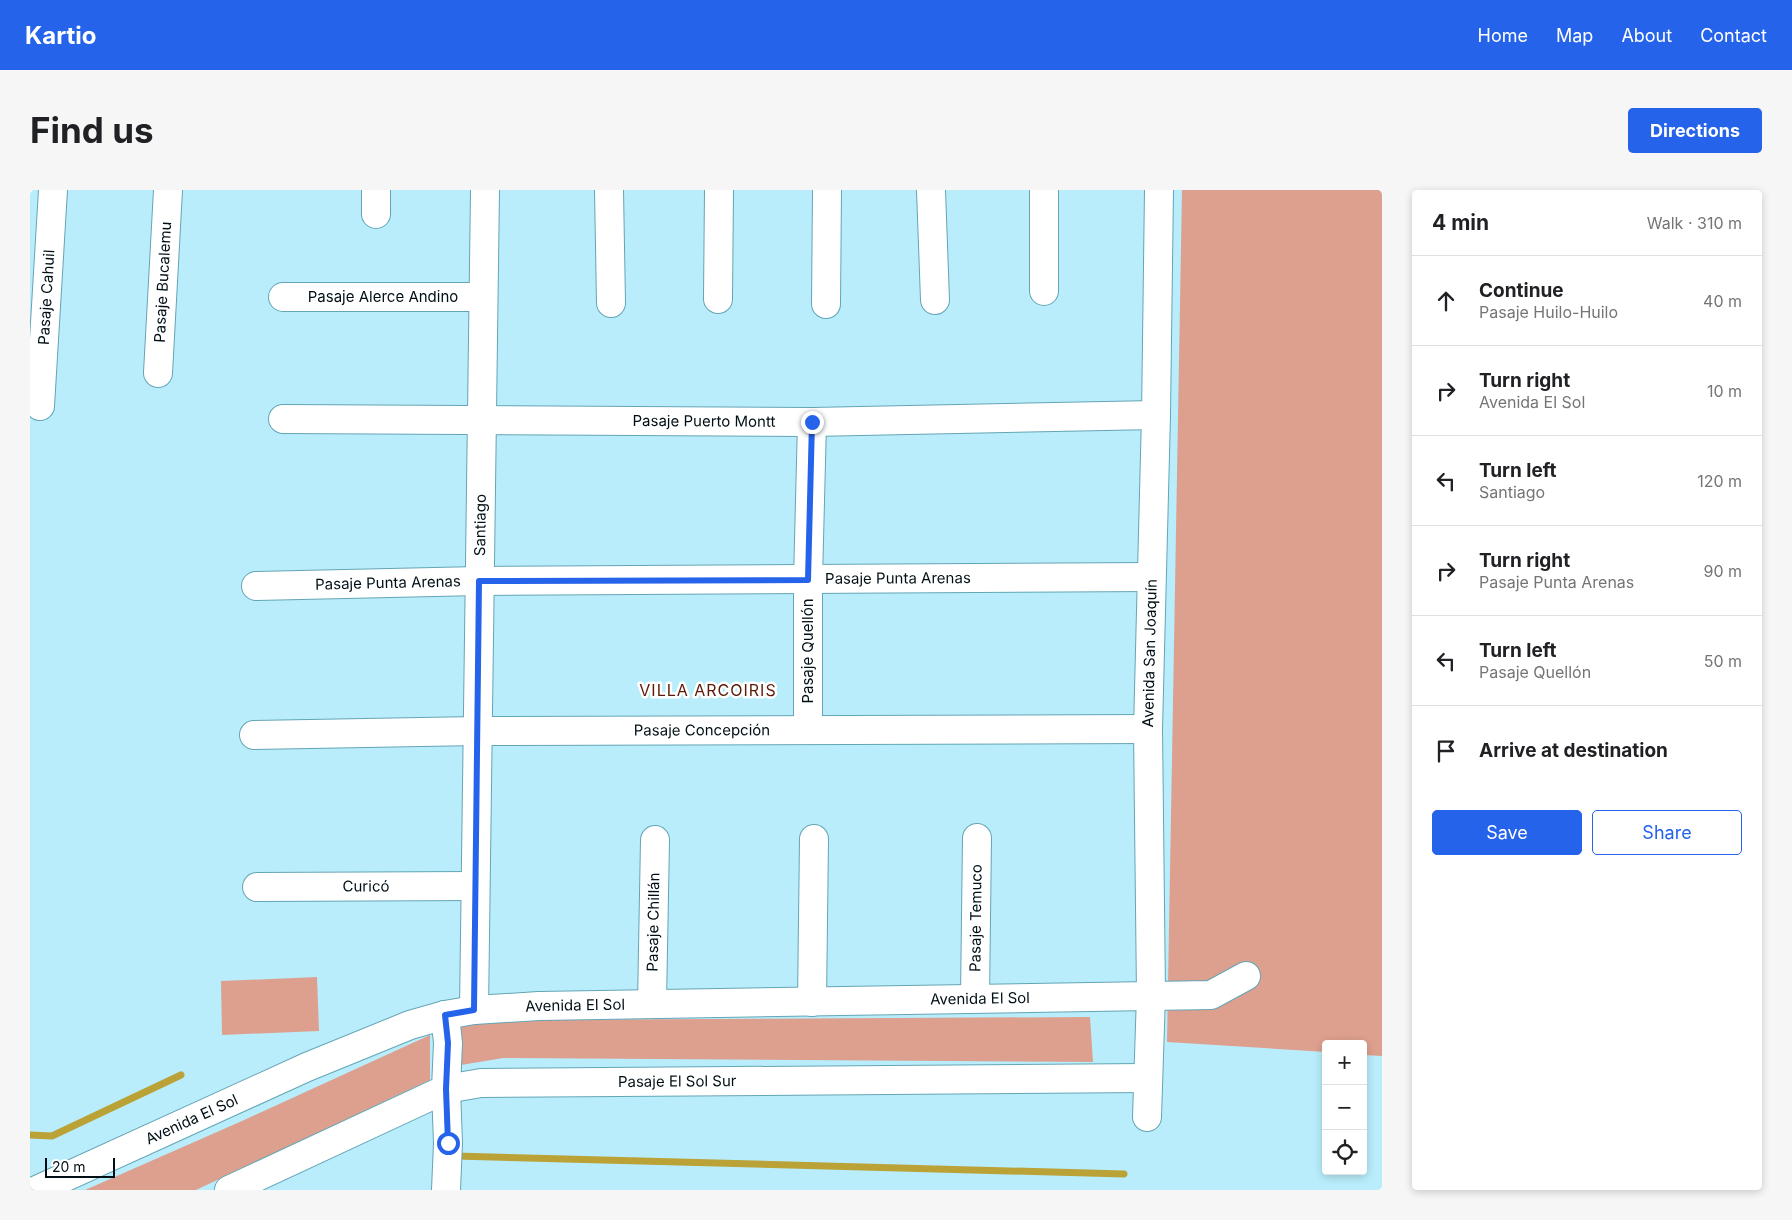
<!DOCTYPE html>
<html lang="en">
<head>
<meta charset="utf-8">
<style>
  :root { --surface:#fff; --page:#f6f6f6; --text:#202124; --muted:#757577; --line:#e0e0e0; --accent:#2563eb }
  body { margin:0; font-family:Inter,sans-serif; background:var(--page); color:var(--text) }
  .controls { position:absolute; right:15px; bottom:15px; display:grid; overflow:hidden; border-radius:5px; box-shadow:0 2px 8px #0003 }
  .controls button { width:45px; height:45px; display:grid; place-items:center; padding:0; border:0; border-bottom:1px solid var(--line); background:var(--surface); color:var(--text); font:25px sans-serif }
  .scale { position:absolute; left:15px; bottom:12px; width:70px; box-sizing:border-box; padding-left:5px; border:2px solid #000f15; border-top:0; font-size:14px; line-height:18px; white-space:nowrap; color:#000f15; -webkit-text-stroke:4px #fff; paint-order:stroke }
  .stop { position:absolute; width:15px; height:15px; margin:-11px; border:4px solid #2563eb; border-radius:50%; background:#fff }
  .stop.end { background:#2563eb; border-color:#fff; box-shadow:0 1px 5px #0008 }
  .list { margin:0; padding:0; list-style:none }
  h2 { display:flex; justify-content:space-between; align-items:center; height:65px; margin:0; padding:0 20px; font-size:21px }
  h2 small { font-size:16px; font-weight:400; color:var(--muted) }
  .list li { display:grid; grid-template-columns:32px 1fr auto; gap:15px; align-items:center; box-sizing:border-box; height:90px; padding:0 20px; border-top:1px solid var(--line) }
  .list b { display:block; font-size:19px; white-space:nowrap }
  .list p { margin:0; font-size:16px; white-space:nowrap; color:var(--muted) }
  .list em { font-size:16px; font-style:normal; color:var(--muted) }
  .actions { display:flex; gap:10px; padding:15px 20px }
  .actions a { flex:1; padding:11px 0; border:1px solid var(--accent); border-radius:5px; text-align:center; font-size:18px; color:var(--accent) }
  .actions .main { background:var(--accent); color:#fff }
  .icon { flex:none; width:28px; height:28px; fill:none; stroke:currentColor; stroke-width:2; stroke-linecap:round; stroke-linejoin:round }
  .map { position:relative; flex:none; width:1352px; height:1000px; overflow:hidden; border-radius:5px }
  header { display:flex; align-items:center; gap:30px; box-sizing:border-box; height:70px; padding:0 25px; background:var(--accent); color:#fff }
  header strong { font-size:24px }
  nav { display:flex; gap:28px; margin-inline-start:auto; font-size:18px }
  .intro { display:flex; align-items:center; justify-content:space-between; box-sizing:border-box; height:120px; padding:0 30px }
  h1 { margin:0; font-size:35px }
  .button { padding:12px 22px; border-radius:5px; background:var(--accent); color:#fff; font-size:18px; font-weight:700 }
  main { display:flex; gap:30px; padding:0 30px }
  aside { flex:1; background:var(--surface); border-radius:5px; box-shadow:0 2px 8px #0003 }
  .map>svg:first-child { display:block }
  .green { fill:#dea08e }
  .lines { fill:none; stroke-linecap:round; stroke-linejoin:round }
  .stream { stroke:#bba236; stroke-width:7 }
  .minor-casing { stroke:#64a5b5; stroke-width:30 }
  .minor { stroke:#fff; stroke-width:28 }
  .route { stroke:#2563eb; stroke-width:6 }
  .labels { text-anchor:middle; stroke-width:5; stroke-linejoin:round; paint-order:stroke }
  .street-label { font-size:15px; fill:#000f15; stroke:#fff }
  .neighbourhood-label { font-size:16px; letter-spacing:1px; fill:#5c1a07; stroke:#fff }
</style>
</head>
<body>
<header>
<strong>Kartio</strong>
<nav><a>Home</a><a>Map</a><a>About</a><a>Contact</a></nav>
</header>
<div class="intro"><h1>Find us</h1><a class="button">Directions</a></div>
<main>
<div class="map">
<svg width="1352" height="1000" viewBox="0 0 1352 1000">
  <rect width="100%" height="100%" fill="#b9edfb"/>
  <g class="green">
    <path d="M1152 0H1352V866L1333 865V854H1296V862L1137 852Z"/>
    <path d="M287 787 289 841 192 845 191 791Z"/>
    <path d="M1060 827 1063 872 473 868 425 876 424 838 473 830Z"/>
    <path d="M400 845V890L166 1000H55L212 931Z"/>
  </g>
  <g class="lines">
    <g class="stream">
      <path d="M0 945 22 946 151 885"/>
      <path d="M425 966 1094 984"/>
    </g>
    <defs>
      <g id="minor">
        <path d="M346 0V24"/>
        <path d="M579 0 581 113"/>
        <path d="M901 0 905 110"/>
        <path d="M1014 0V101"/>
        <path id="s1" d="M253 107H453"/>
        <path d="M688 109 689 0"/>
        <path d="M796 114 797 0"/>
        <path id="s2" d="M128 183 138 0"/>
        <path id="s3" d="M10 216 23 0"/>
        <path id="s4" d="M253 229 782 232 1126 225"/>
        <path id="s5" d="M226 396 449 391 1121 387"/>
        <path d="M778 539V390L782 232"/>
        <path id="s6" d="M224 545 447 541 1118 539"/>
        <path id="s7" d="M227 697 445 696"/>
        <path id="s8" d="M945 808 947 648"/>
        <path d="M782 812 784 649"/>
        <path id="s9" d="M622 814 625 650"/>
        <path id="s10" d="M444 820 455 0"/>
        <path d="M415 825 418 853 416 899 418 953 416 1000"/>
        <path id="s11" d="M1117 927 1121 805 1118 539 1126 225 1129 0"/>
        <path id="s12" d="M7 1000 277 877 380 835 415 825 444 820 509 816 1181 805 1216 786"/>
        <path id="s13" d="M199 1000 416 899 451 893 1117 888"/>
      </g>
    </defs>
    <use href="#minor" class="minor-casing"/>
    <use href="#minor" class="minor"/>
  </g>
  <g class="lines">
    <path class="route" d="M418 953 416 899 418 853 415 825 444 820 449 391 778 390 782 232"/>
  </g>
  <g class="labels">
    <g class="street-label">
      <text dy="5" stroke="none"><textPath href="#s2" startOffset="91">Pasaje Bucalemu</textPath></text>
      <text dy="5" stroke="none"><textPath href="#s1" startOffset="100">Pasaje Alerce Andino</textPath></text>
      <text dy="5" stroke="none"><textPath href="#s3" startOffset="109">Pasaje Cahuil</textPath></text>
      <text dy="5" stroke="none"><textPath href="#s4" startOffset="421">Pasaje Puerto Montt</textPath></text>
      <text dy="5" stroke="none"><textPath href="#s10" startOffset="485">Santiago</textPath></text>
      <text dy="5" stroke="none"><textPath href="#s5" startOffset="642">Pasaje Punta Arenas</textPath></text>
      <text dy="5" stroke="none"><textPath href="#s5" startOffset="132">Pasaje Punta Arenas</textPath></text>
      <text transform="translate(778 461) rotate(-90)" y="5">Pasaje Quellón</text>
      <text dy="5" stroke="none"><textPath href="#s11" startOffset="464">Avenida San Joaquín</textPath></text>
      <text dy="5" stroke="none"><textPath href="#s6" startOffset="448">Pasaje Concepción</textPath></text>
      <text dy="5" stroke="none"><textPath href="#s7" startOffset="109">Curicó</textPath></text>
      <text dy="5" stroke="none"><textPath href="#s8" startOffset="80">Pasaje Temuco</textPath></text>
      <text dy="5" stroke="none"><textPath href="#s9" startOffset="82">Pasaje Chillán</textPath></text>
      <text dy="5" stroke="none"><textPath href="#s12" startOffset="980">Avenida El Sol</textPath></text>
      <text dy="5" stroke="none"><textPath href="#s12" startOffset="575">Avenida El Sol</textPath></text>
      <text dy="5" stroke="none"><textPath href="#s13" startOffset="471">Pasaje El Sol Sur</textPath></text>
      <text dy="5" stroke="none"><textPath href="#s12" startOffset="170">Avenida El Sol</textPath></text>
    </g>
    <g class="neighbourhood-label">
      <text x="678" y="506">VILLA ARCOIRIS</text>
    </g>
  </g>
</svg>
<div class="controls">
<button>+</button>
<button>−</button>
<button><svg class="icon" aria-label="locate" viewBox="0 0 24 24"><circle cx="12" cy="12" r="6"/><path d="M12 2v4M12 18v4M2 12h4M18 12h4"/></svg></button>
</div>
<div class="scale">20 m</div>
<div class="stop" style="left:418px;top:953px"></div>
<div class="stop end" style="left:782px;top:232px"></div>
</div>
<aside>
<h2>4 min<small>Walk · 310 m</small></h2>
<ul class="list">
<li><svg class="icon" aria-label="ahead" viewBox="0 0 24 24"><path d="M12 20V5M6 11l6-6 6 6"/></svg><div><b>Continue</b><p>Pasaje Huilo-Huilo</p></div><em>40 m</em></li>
<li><svg class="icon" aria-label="right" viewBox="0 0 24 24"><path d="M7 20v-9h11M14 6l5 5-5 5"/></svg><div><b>Turn right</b><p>Avenida El Sol</p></div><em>10 m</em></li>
<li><svg class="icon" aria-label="left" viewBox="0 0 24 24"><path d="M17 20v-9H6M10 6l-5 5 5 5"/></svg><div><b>Turn left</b><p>Santiago</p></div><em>120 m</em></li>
<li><svg class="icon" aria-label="right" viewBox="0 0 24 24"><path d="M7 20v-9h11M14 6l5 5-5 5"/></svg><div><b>Turn right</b><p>Pasaje Punta Arenas</p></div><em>90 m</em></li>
<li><svg class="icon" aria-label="left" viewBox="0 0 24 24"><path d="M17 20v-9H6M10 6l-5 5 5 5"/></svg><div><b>Turn left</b><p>Pasaje Quellón</p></div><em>50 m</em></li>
<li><svg class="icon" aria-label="arrive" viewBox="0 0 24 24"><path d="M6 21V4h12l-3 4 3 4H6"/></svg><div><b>Arrive at destination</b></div></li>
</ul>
<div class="actions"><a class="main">Save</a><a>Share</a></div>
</aside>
</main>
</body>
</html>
